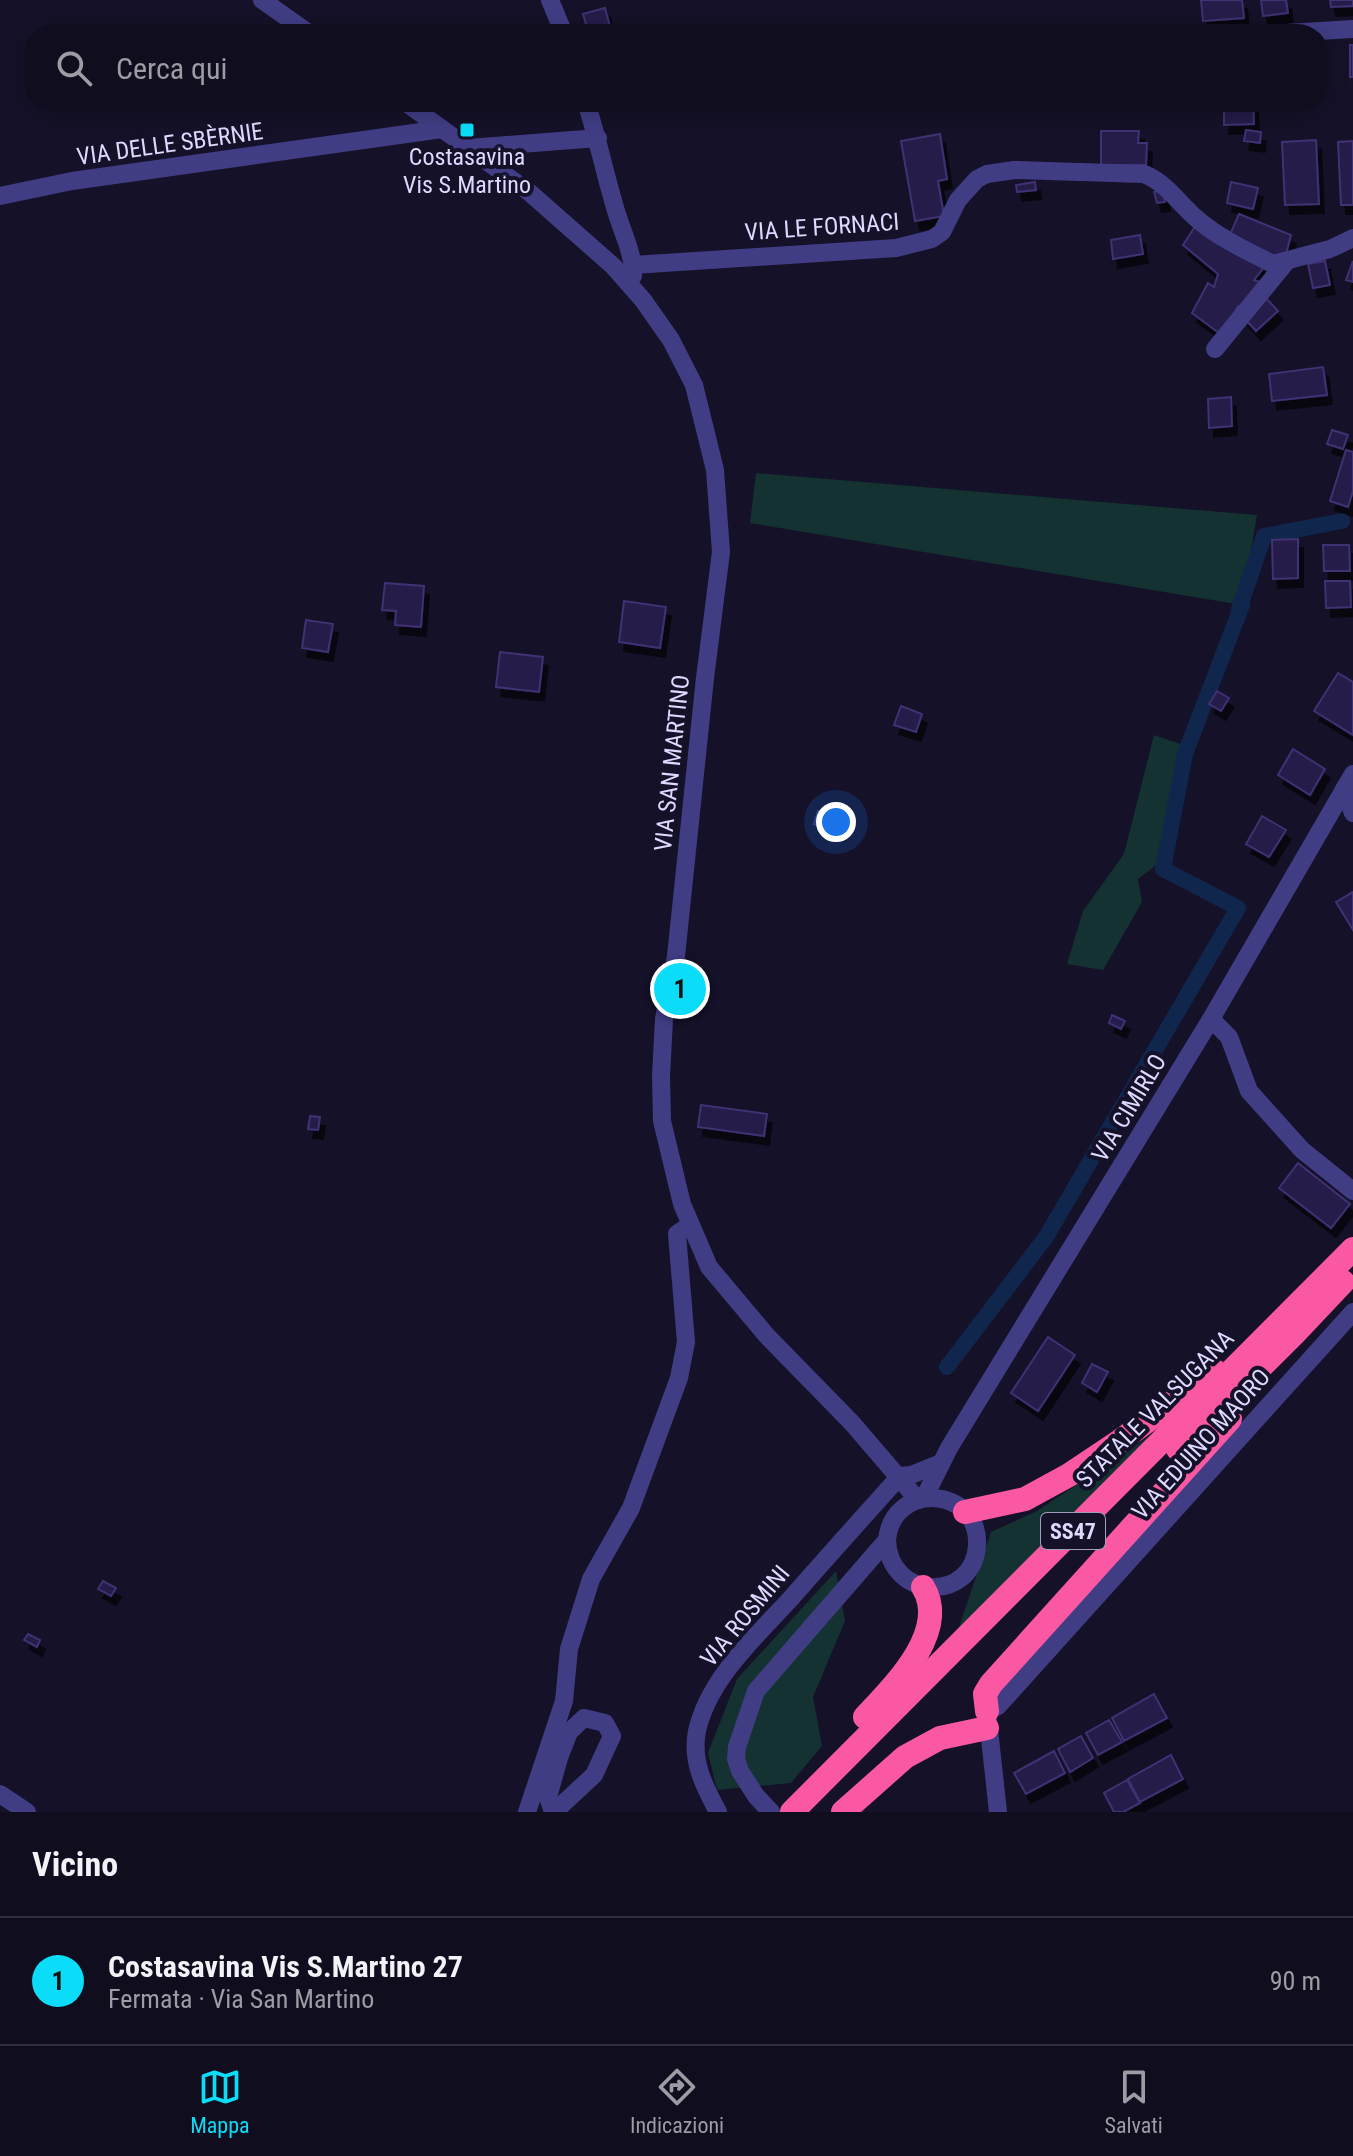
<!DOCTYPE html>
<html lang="it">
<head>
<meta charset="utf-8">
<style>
  :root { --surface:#100d1e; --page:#1e1b2b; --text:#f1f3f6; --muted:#9c9ca4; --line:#302d3c; --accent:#0bdcf8 }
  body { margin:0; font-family:"Roboto Condensed",sans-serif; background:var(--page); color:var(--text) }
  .you { position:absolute; left:836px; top:822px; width:28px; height:28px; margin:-20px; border:6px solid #fff; border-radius:50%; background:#1a73e8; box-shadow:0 0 0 12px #1a73e833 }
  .badge { display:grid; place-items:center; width:52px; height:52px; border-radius:50%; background:var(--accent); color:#111; font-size:26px; font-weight:700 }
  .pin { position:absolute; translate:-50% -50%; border:4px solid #fff; box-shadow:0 2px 8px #0006 }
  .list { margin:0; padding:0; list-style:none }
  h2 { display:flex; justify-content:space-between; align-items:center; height:104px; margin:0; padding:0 32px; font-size:34px }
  h2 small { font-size:26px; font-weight:400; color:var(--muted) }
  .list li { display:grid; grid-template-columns:52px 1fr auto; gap:24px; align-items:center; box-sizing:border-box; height:128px; padding:0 32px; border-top:2px solid var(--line) }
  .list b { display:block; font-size:30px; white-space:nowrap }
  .list p { margin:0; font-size:26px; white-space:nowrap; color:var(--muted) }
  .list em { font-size:26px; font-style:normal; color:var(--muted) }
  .icon { flex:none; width:44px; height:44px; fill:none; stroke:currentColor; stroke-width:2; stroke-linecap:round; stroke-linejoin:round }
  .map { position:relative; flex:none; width:1353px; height:1812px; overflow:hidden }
  .search { position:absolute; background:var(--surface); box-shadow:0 4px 20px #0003; left:24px; right:24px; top:24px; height:88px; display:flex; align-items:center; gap:20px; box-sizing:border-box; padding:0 28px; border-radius:32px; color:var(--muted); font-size:30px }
  .sheet { height:232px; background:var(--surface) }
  nav { display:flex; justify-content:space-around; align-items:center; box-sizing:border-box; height:112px; border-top:2px solid var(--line); background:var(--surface); font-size:22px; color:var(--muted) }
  nav a { display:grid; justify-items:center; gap:4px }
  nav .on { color:var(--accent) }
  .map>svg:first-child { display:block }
  .green { fill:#143231 }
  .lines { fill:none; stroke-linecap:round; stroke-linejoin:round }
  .canal { stroke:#10264c; stroke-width:16 }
  .building { fill:#271d48; stroke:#3f3073; stroke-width:2; filter:url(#shadow) }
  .minor { stroke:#413d85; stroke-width:18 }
  .highway { stroke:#fa58a3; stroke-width:24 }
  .poi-dot { fill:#0bdcf8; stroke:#151128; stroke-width:3 }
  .labels { text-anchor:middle; stroke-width:8; stroke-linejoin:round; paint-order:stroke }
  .shield { fill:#151128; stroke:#a29dbe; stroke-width:2 }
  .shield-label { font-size:22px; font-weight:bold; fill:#ded9fe }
  .street-label { font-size:24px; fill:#ded9fe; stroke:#151128 }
  .poi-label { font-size:24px; fill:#ded9fe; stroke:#151128 }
</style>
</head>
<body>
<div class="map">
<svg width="1353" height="1812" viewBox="0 0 1353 1812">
  <defs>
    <filter id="shadow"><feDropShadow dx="5" dy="9" stdDeviation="0" flood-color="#0009"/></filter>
  </defs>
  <rect width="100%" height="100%" fill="#151128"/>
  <g class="green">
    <path d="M756 473 1257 515 1242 605 750 523Z"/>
    <path d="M1154 735 1186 746 1164 859 1138 879 1142 902 1103 970 1067 964 1083 911 1124 854Z"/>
    <path d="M1156 1432 957 1633 991 1532 1037 1511Z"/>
    <path d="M836 1571 845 1621 813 1697 822 1746 791 1783 717 1790 708 1753 737 1679Z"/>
  </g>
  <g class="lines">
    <g class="canal">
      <path d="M1239 609 1264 536 1342 521"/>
      <path d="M947 1367 1046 1237 1238 908 1163 869 1185 754 1242 605"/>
    </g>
  </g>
  <g class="building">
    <path d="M1201 0H1242L1244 18 1203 21Z"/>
    <path d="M1261 0H1286L1288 13 1263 16Z"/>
    <path d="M1330 0H1353V6L1331 7Z"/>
    <path d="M605 8 612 34H589L583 14Z"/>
    <rect x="1350" y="45" width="3" height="32"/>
    <path d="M1224 102H1253L1254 124 1224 125Z"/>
    <path d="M1246 130 1261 132 1260 143 1244 141Z"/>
    <path d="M1101 131H1139L1138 143H1147L1146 165H1101Z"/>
    <path d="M940 134 947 179 938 181 944 216 915 221 901 141Z"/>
    <path d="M1316 140 1319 204 1285 205 1282 142Z"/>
    <path d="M1353 141V205H1341L1338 142Z"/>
    <path d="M1035 182 1036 190 1017 192 1016 185Z"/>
    <path d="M1231 182 1258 188 1253 209 1227 203Z"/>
    <path d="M1163 190 1165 202 1157 203 1154 192Z"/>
    <path d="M1239 214 1291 235 1285 258 1248 249 1229 237Z"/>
    <path d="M1196 225 1265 266 1254 280 1262 283 1245 308 1238 306 1223 336 1192 313 1208 283 1214 287 1218 274 1183 245Z"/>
    <path d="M1140 235 1143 254 1113 259 1111 240Z"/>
    <path d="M1325 261 1330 285 1313 288 1308 264Z"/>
    <path d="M1353 261V282L1346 280Z"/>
    <path d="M1265 297 1278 311 1256 331 1243 317Z"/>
    <path d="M1323 367 1327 395 1272 401 1269 374Z"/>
    <path d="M1231 397 1232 426 1209 428 1208 399Z"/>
    <path d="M1332 430 1348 435 1343 449 1327 444Z"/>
    <path d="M1346 450 1353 452V491L1348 507 1330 501Z"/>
    <path d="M1298 539V578L1273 579 1272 540Z"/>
    <path d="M1323 545H1349L1350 571H1324Z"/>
    <path d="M1325 581H1350L1351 607 1326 608Z"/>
    <path d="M385 583 424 586 421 627 395 625 396 611 382 610Z"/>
    <path d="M624 601 666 607 660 648 619 642Z"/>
    <path d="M306 620 333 624 328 652 302 648Z"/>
    <path d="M500 652 543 657 539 692 496 687Z"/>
    <path d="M1338 673 1353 682V735L1314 711Z"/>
    <path d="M1217 691 1229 698 1221 711 1209 704Z"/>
    <path d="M901 706 922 714 916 732 894 725Z"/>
    <path d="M1293 749 1325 769 1310 795 1278 775Z"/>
    <path d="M818 811 843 818 840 832 814 824Z"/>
    <path d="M1262 816 1286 830 1269 857 1246 844Z"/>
    <path d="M1353 892V930L1336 902Z"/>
    <path d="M1112 1015 1125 1021 1121 1029 1109 1023Z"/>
    <path d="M701 1105 767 1114 764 1136 698 1127Z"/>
    <path d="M310 1116 320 1117 318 1130 308 1129Z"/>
    <path d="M1298 1163 1350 1204 1331 1228 1279 1188Z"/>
    <path d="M1048 1337 1075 1355 1038 1411 1011 1393Z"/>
    <path d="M1092 1364 1108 1372 1097 1392 1082 1383Z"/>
    <path d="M103 1581 116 1588 111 1596 98 1589Z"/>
    <path d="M28 1634 40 1640 37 1647 24 1640Z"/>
    <path d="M1154 1694 1167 1718 1124 1741 1112 1718Z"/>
    <path d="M1109 1720 1122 1742 1098 1755 1086 1733Z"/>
    <path d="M1081 1736 1093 1758 1070 1772 1058 1749Z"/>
    <path d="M1054 1751 1065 1773 1026 1794 1014 1773Z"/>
    <path d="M1171 1755 1183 1779 1140 1802 1128 1779Z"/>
    <path d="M1127 1780 1140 1803 1123 1812H1114L1104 1793Z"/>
  </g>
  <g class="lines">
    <g class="minor">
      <path d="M262 0 310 34"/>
      <path d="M550 0 564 34"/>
      <path d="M1269 34 1353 29"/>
      <path d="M405 102 529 192 613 266 643 300 671 340 694 385 715 470 721 552 705 678 676 956 664 1019 661 1076 662 1121 682 1204 709 1267 767 1336 852 1423 918 1500"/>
      <path d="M586 102C597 136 604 170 614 204 620 228 634 252 633 276"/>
      <path d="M469 148 598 138"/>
      <path d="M0 196 72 181 442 129"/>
      <path d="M633 265 896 248 932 239 942 232 958 200 977 179 987 174 1014 170 1144 174C1167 183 1179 204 1197 219 1219 238 1247 251 1273 264L1330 249 1353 238"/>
      <path d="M1215 349 1287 261"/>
      <path d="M1344 789 1353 813"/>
      <path d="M1211 1019 1229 1037 1249 1091 1302 1150 1353 1191"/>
      <path d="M900 1476 911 1475 941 1463"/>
      <path d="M924 1498 949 1448 1211 1019 1353 774"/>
      <path d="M0 1794 27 1812"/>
      <path d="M527 1812 564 1701 569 1649 591 1579 631 1508 679 1378 686 1342 677 1234 690 1225"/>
      <path d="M553 1812 548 1797 559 1758 569 1732 584 1718 605 1723 612 1736 594 1775 554 1812"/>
      <path d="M718 1812C704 1786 691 1761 697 1731 709 1677 758 1635 793 1596 828 1556 864 1516 900 1476"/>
      <path d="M771 1812 756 1796 740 1771 736 1759 737 1747 756 1691 887 1540C893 1480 980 1487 977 1545 974 1603 889 1601 887 1540"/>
      <path d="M998 1812 987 1711 998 1706 1353 1312"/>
    </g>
    <g class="highway">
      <path d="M1178 1449 1294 1334 1343 1282"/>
      <path d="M965 1512 1025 1499 1069 1475 1120 1441 1215 1371"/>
      <path d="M987 1711 985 1694 991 1684 1230 1419"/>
      <path d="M865 1717C894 1686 950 1631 923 1587"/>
      <path d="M792 1812 1353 1249"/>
      <path d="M843 1812 905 1757 940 1738 987 1728"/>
    </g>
  </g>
  <rect class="poi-dot" x="459" y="122" width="16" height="16" rx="4"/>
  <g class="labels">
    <rect class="shield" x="1041" y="1513" width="64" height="36" rx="6"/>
    <g class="shield-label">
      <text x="1073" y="1539">SS47</text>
    </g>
    <g class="street-label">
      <text transform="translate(170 144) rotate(-8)" y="8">VIA DELLE SBÈRNIE</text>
      <text transform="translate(822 227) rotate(-4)" y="8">VIA LE FORNACI</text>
      <text transform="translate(672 763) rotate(-84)" y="8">VIA SAN MARTINO</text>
      <text transform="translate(1129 1108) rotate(-59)" y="8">VIA CIMIRLO</text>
      <text transform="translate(1155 1409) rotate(-45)" y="8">STATALE VALSUGANA</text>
      <text transform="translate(1201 1444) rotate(-48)" y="8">VIA EDUINO MAORO</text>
      <text transform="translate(745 1616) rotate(-50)" y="8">VIA ROSMINI</text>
    </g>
    <g class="poi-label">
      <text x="467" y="165">Costasavina<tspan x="467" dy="28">Vis S.Martino</tspan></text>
    </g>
  </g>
</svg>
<div class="you"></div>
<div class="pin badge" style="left:680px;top:989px">1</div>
<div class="search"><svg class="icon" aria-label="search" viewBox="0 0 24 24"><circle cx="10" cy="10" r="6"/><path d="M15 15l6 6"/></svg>Cerca qui</div>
</div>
<section class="sheet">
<h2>Vicino<small></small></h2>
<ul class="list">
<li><span class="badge">1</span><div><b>Costasavina Vis S.Martino 27</b><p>Fermata · Via San Martino</p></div><em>90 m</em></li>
</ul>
</section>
<nav>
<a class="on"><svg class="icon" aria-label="map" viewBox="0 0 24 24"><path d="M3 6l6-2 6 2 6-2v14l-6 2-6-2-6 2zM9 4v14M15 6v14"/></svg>Mappa</a>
<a><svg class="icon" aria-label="directions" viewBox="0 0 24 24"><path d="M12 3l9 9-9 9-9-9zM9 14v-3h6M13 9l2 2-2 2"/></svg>Indicazioni</a>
<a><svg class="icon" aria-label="saved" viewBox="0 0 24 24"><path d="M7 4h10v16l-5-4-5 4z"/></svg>Salvati</a>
</nav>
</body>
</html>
